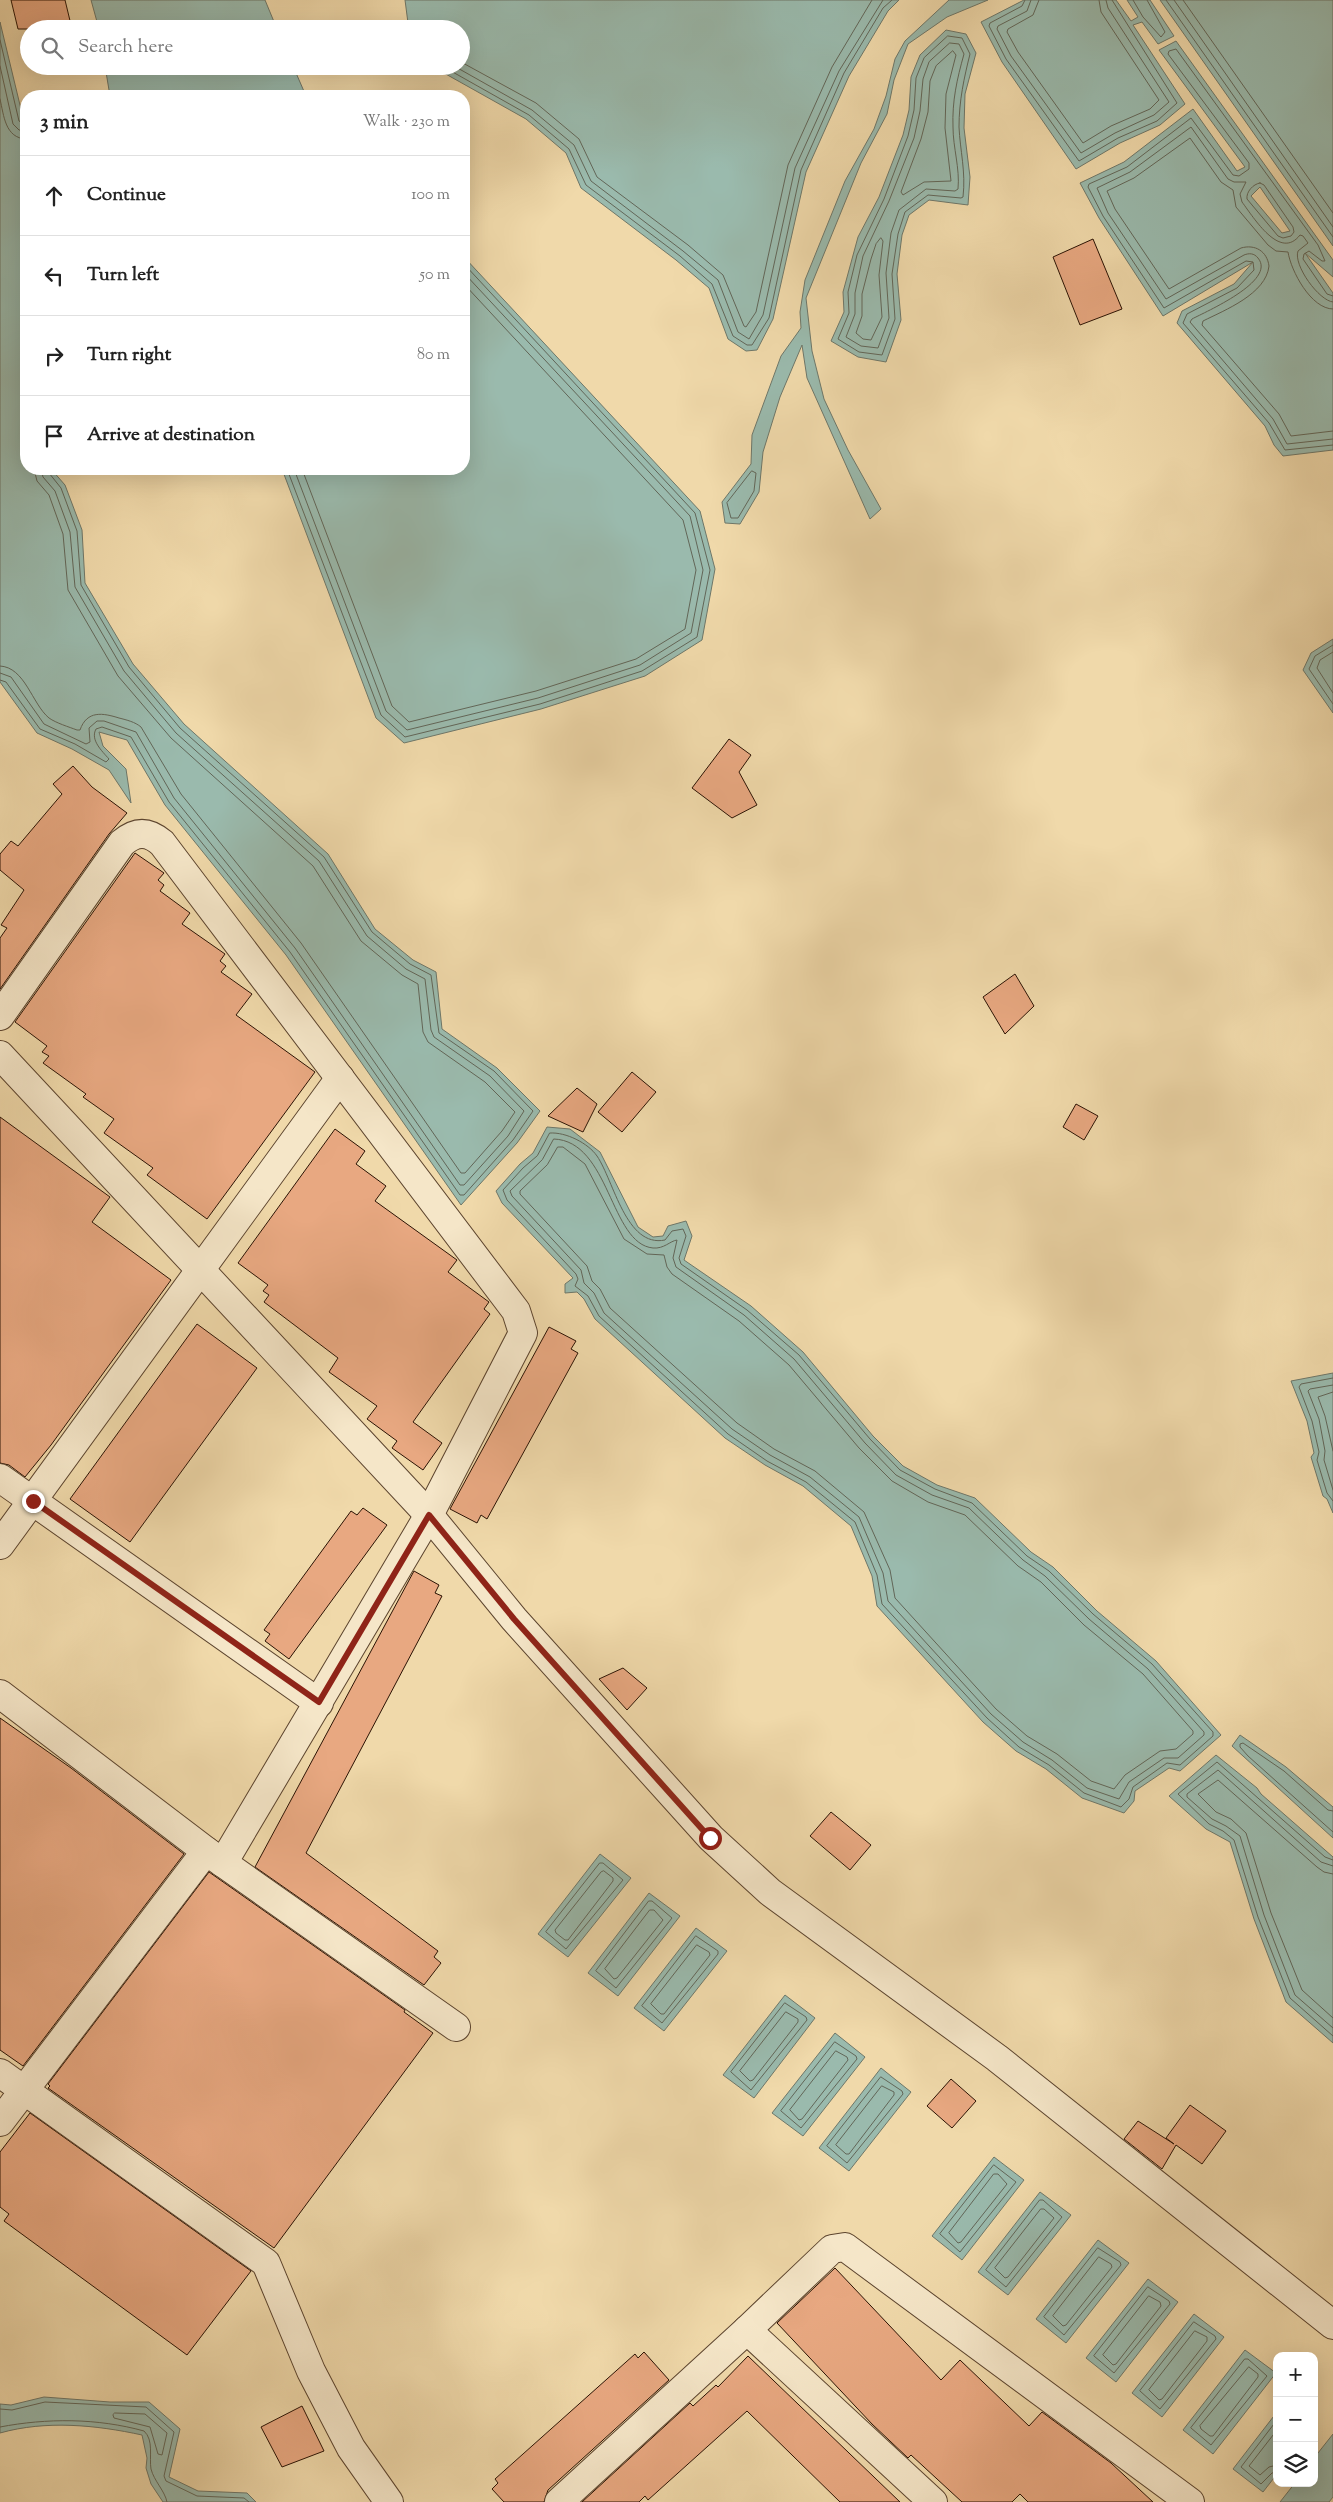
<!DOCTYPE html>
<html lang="en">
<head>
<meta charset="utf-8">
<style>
  :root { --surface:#fff; --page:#f6f6f6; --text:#222; --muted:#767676; --line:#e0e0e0 }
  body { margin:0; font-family:"Sorts Mill Goudy",serif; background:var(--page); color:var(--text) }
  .controls { position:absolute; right:15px; bottom:15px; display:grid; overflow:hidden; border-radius:10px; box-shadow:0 5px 20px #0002 }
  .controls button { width:45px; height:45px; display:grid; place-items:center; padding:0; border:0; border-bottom:1px solid var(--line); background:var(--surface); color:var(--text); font:25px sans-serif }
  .stop { position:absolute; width:15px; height:15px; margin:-11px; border:4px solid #8f2418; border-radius:50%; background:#fff }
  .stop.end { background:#8f2418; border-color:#fff; box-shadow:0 1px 5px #0008 }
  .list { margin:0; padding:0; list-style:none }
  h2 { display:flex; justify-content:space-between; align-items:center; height:65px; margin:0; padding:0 20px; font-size:21px }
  h2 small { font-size:16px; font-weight:400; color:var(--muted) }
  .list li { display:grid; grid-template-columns:32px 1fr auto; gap:15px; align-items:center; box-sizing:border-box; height:80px; padding:0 20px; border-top:1px solid var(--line) }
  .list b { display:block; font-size:19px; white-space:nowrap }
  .list em { font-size:16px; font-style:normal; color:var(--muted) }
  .icon { flex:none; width:28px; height:28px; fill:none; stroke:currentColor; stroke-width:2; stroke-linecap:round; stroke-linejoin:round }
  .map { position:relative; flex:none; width:1333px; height:2502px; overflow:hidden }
  .search { position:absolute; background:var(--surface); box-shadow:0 5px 20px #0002; left:20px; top:20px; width:450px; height:55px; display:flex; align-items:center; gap:12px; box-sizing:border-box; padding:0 18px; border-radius:28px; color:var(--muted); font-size:19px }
  .panel { position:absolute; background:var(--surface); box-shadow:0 5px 20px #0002; left:20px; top:90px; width:450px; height:385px; border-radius:20px }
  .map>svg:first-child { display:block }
  .water { fill:#9abaad; stroke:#6e7769; fill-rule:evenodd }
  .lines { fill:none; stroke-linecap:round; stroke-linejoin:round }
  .shore { stroke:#626658; stroke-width:1 }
  .building { fill:#e8a881; stroke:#2b1304 }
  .minor-casing { stroke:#5c442e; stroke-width:30 }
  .minor { stroke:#f5e6c8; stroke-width:28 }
  .route { stroke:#8f2418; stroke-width:6 }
</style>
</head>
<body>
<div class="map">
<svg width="1333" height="2502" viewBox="0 0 1333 2502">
  <rect width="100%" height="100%" fill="#f0d9aa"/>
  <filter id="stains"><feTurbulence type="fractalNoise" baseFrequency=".004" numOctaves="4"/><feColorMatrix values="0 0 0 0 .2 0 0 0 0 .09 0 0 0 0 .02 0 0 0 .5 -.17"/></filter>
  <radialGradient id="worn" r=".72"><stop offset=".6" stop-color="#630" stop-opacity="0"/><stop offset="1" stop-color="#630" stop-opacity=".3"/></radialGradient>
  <g class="water">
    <path d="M91 0H265L277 29H99Z"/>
    <path d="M405 0H899L888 11 849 76 806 172 773 319 757 350 746 351 728 339 709 288 676 260 581 188 566 153 526 119 435 68 434 66H461V29H412L408 23Z"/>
    <path d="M949 0H988L947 17 908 44 894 80 887 114 861 163 806 298 812 351 824 399 848 450 881 509 870 519 807 378 802 345 780 397 763 452 759 492 740 524 725 523 722 502 751 464 752 435 781 356 801 328 800 312 805 280 845 181 874 129 886 96 895 59 905 41Z"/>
    <path d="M1024 0H1116L1131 21 1138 17 1127 0H1150L1174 36 1158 44 1142 22 1133 25 1185 104 1160 125 1120 143 1076 169 1002 62 981 22Z"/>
    <path d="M1160 0H1333V246Z"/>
    <path d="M0 22 26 130V469H51L65 485 82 530 85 583 133 664 184 724 328 854 375 929 413 960 436 972 442 1029 497 1068 540 1111 517 1143 461 1205 286 955 165 805 127 740 99 732 103 746 126 769 131 803 109 770 72 749 37 733 0 682Z"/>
    <path d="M946 30 966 34 976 53 965 94 964 128 970 177 968 205 929 200 909 215 902 235 897 274 901 320 886 362 858 357 831 341 844 312 843 292 858 237 879 197 903 135 909 110 911 77 920 55Z"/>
    <path d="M1176 41 1333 260V277L1305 253 1333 293V450L1283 456 1274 445 1265 426 1177 323 1182 311 1234 284 1253 262 1163 316 1099 218 1080 183 1124 162 1193 109 1237 171 1245 167 1159 50ZM1260 187 1290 231 1282 233 1251 196Z"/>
    <path d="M105 66H293L306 96H110Z"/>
    <path d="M464 257 700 511 715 569 702 640 645 676 541 709 404 743 376 718 282 469H464Z"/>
    <path d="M1333 639V713L1303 670 1311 653Z"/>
    <path d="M547 1127 570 1129 600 1152 638 1227 653 1237 663 1236 668 1226 686 1221 692 1236 684 1260 751 1306 803 1352 873 1436 903 1466 937 1485 975 1498 1031 1552 1053 1567 1097 1611 1156 1661 1221 1735 1180 1771 1169 1768 1135 1791 1134 1801 1124 1813 1082 1798 1046 1769 1016 1751 983 1722 877 1606 872 1576 851 1526 803 1486 765 1465 725 1438 595 1319 584 1299 577 1292 565 1293V1284L573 1278 502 1203 496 1191 520 1164 533 1153Z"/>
    <path d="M1333 1373V1513L1327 1499 1323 1496 1311 1457 1314 1453 1307 1421 1291 1381Z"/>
    <path d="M1240 1735 1286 1767 1333 1807V1838L1232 1746Z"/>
    <path d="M1216 1755 1257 1788 1261 1794 1333 1857V2043L1286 2002 1254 1919 1230 1842 1206 1829 1169 1796Z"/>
    <path d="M600 1854 631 1878 568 1957 538 1934Z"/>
    <path d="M649 1893 680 1916 618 1996 588 1973Z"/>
    <path d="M696 1928 727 1951 664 2031 634 2008Z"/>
    <path d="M785 1995 815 2018 754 2098 723 2075Z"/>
    <path d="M835 2033 865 2057 803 2136 772 2113Z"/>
    <path d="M881 2068 911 2092 849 2171 819 2148Z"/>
    <path d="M994 2157 1024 2180 962 2260 932 2236Z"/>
    <path d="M1040 2192 1071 2215 1008 2295 978 2272Z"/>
    <path d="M1098 2240 1129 2263 1066 2343 1036 2319Z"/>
    <path d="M1148 2279 1178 2302 1116 2382 1086 2358Z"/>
    <path d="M1194 2314 1224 2337 1162 2417 1132 2393Z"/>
    <path d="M1245 2350 1276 2373 1213 2454 1183 2430Z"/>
    <path d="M44 2397 110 2402H149L180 2429 169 2477 198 2491 247 2493 256 2502H163L151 2484 146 2468 147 2458 142 2435C96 2425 46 2420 0 2433V2404L11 2405Z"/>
    <path d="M1277 2412V2474L1263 2492 1233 2469Z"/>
    <path d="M1333 2434V2497L1329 2502H1280L1295 2483H1314V2458Z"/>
  </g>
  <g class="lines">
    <g class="shore">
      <path d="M1025 0 1022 6 990 23 989 26 1006 59 1079 161 1118 138 1157 121 1177 103 1112 0"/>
      <path d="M1031 0 1027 11 998 26 997 29 1011 56 1081 153 1115 133 1154 115 1169 102 1108 8 1106 0"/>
      <path d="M1039 0 1033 15 1008 29 1007 32 1018 52 1083 143 1111 126 1150 109 1159 100 1101 12 1099 0"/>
      <path d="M1133 0 1143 17 1161 37 1165 32 1147 0"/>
      <path d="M1166 0 1333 237"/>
      <path d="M1174 0 1333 227"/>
      <path d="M1183 0 1333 213"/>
      <path d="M948 36 962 38 970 54C964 78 959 101 959 127 960 150 966 172 963 197L961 198 928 195 905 212 898 234 892 274 895 319 882 355 859 352 838 339 849 313 848 292 857 255 884 199 908 136 914 110 916 78 924 58Z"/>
      <path d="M0 40 19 121 26 125"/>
      <path d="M950 43 959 44 964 54C957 79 952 101 953 127 953 148 960 168 958 189L955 191 926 189 899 210 891 233 886 273 889 318 878 348 861 346 846 337 855 314V293L863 256 889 201 914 138 920 111 923 79 929 62Z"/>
      <path d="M953 51 956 55 946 94 945 128 951 181 924 182 903 195 901 192 921 139 928 112 930 81 936 66Z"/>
      <path d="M461 62 536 103 579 139 597 177 688 245 723 275 744 326 746 327 756 312 788 165 832 67 872 0"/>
      <path d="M0 66 13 124 19 130 26 131"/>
      <path d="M442 66 529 115 569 149 586 185 680 256 712 284 733 336 747 345H752L769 318 801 170 844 73 883 8 892 0"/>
      <path d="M454 66 532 110 574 145 591 181 683 251 718 280 738 332 749 339 763 315 795 168 839 71 883 0"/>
      <path d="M0 99C4 116 5 138 26 139"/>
      <path d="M1260 183 1264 185 1293 227 1294 232 1291 236 1283 238 1278 236 1247 199C1246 192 1253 184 1260 183Z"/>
      <path d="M881 238 883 241 879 275 882 317 871 340 863 339 856 333 862 316V294L871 259 876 244Z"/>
      <path d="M1333 296 1327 294 1303 259 1304 254 1309 251 1322 261H1325L1318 245 1176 49 1169 51 1168 54 1249 163V169L1239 176 1233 175 1191 118 1127 167 1089 184 1088 187 1103 216 1164 308 1246 261 1253 262 1254 270 1237 288 1187 314 1183 323 1269 423 1285 450 1333 445"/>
      <path d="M1333 302C1319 301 1293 265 1298 251L1308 243 1303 236 1300 235C1280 261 1254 218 1242 202L1240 194 1246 182H1234L1228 179 1191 127 1130 172 1097 188 1108 213 1166 299 1244 255C1249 253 1254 253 1258 258 1277 281 1205 312 1192 319L1190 322 1273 419 1287 444 1333 439"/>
      <path d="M1333 309C1311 309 1291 271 1288 252L1276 251 1268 245 1236 207 1233 190 1221 182 1190 138 1134 178 1107 191 1115 209 1169 289 1241 248C1255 244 1267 251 1269 266 1266 294 1225 310 1203 321L1202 325 1279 414 1291 436 1333 431"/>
      <path d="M287 469 381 715 405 737 540 704 642 671 697 637 710 570 695 513 464 264"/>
      <path d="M294 469 386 711 407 730 538 698 640 665 691 633 703 570 690 516 464 273"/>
      <path d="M302 469 392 706 409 722 536 691 636 659 685 629 696 570 683 520 464 284"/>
      <path d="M752 471 756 473 754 491 738 518H731L727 503Z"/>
      <path d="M1333 645 1315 656 1309 669 1333 704"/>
      <path d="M1333 652 1320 660 1317 668 1333 693"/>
      <path d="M0 666C25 667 32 704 49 718 56 723 69 727 77 730H80C87 710 103 713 119 718 127 720 135 722 141 727L181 794 301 943 461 1173H465L502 1131 515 1112 485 1082 428 1042 423 1032 418 984 402 975 361 941 313 866 171 738 118 676 68 590 63 534 49 495 37 481 34 469"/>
      <path d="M0 673 11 677 44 724 86 744 90 742 89 728 97 721H104L136 732 174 798 295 948 460 1185H464L508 1136 524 1111 490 1076 434 1037 431 1030 425 979 406 969 367 936 319 861 176 733 124 671 75 587 70 532 55 491 43 477 41 469"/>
      <path d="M0 680 6 682 40 729 75 744 106 762 109 759C102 751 90 740 96 729L102 727 131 737 169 802 290 952 460 1195H464L513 1140 533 1111 494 1071 439 1033 431 975 410 964 372 932 324 857 180 728 129 667 81 585 77 531 61 488 49 473 48 469"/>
      <path d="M550 1133C566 1132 588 1143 597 1156 614 1181 626 1248 665 1240L672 1231 683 1229 686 1236 679 1258 681 1264 747 1310 799 1355 870 1439 900 1470 935 1489 972 1503 1027 1556 1049 1571 1093 1614 1152 1664 1213 1732V1736L1180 1765 1167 1763 1133 1787 1129 1799 1121 1807 1084 1793 1049 1765 1019 1747 987 1718 882 1604 877 1575 855 1522 806 1482 767 1461 728 1434 599 1316 588 1296 575 1286 578 1279 576 1274 507 1200 503 1190 523 1168 537 1156Z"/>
      <path d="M554 1139C610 1141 610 1244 653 1248 664 1249 670 1241 677 1240L673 1258 676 1267 744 1315 794 1359 865 1443 896 1475 932 1495 969 1508 1023 1560 1045 1576 1089 1619 1148 1669 1204 1732V1735L1178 1758H1164L1129 1782 1119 1799 1087 1788 1052 1760 1023 1742 991 1714 888 1601 883 1573 859 1517 810 1477 770 1455 732 1429 604 1313 594 1293 584 1283 581 1270 512 1196 510 1191 542 1160Z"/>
      <path d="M558 1147H563L585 1164 624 1239 647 1254 664 1255 667 1267 672 1274 739 1321 789 1365 859 1448 892 1481 928 1502 965 1515 1018 1566 1041 1582 1084 1625 1143 1674 1193 1731V1734L1176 1749 1160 1751 1125 1775 1114 1789 1091 1781 1057 1754 1027 1736 996 1709 895 1598 890 1570 864 1512 815 1471 774 1449 737 1423 610 1308 600 1289 592 1281 587 1266 520 1194V1191L547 1165Z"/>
      <path d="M1333 1378 1301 1384 1299 1387 1312 1421 1319 1452 1317 1460 1327 1493 1333 1501"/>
      <path d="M1333 1385 1310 1389 1308 1391 1319 1419 1325 1451 1324 1460 1333 1490"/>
      <path d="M1333 1392 1318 1397 1325 1416 1333 1451"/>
      <path d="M1333 1811 1328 1810 1284 1771 1243 1743 1240 1744V1747L1248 1756 1333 1832"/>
      <path d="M1333 1860 1325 1857 1217 1762 1178 1794 1209 1824 1223 1831 1234 1840 1258 1917 1290 1998 1333 2036"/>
      <path d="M600 1863H603L623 1880 566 1949 546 1932Z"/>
      <path d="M1333 1866 1321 1862 1218 1770 1187 1794V1797L1212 1819 1226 1826 1240 1836 1264 1915 1295 1995 1333 2028"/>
      <path d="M604 1871 613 1878V1881L568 1940H565L556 1933 555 1930 601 1872Z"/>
      <path d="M1333 1874 1324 1872 1317 1867 1218 1780 1198 1794 1216 1812 1231 1819 1246 1833 1271 1913 1302 1990 1333 2018"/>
      <path d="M649 1901H652L672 1918 616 1988 596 1971Z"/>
      <path d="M650 1910H654L663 1920 617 1978 614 1979 605 1969Z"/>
      <path d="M696 1936 718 1951V1954L662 2023 642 2006Z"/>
      <path d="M697 1945 709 1952 710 1955 664 2014H661L651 2004Z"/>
      <path d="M785 2003 806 2017 807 2020 751 2090 731 2072Z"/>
      <path d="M786 2012 798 2019V2022L753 2080 750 2081 740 2071Z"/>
      <path d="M835 2042 856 2056 857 2059 801 2128 781 2111Z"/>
      <path d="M836 2051 847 2057 848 2060 802 2119 799 2120 790 2110Z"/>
      <path d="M881 2077 902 2091 903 2094 847 2163 827 2146Z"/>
      <path d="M882 2086 894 2092V2095L849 2154H846L836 2145Z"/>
      <path d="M994 2165 1016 2182 960 2252 940 2234Z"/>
      <path d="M994 2174H998L1007 2184 961 2242 958 2243 949 2233Z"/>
      <path d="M1040 2200H1043L1062 2217 1006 2287 986 2270Z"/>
      <path d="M1041 2209H1044L1054 2218 1008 2277 1005 2278 995 2268Z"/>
      <path d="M1098 2248 1120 2262 1121 2265 1064 2335 1044 2317Z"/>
      <path d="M1099 2257 1111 2264 1112 2267 1066 2325 1063 2326 1053 2316Z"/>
      <path d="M1148 2287 1169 2301 1170 2304 1114 2373 1094 2356Z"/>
      <path d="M1149 2296 1160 2302 1161 2306 1116 2364 1113 2365 1103 2355Z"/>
      <path d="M1194 2322 1215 2336 1216 2339 1160 2409 1140 2391Z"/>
      <path d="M1195 2331 1207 2337V2341L1162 2399 1159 2400 1149 2390Z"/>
      <path d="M1245 2359H1248L1267 2376 1211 2445 1191 2428Z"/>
      <path d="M1249 2367 1258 2374V2377L1213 2436H1210L1201 2429 1200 2426Z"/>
      <path d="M0 2409 12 2410 45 2402 146 2407 174 2432 164 2476 166 2481 197 2496 244 2498 249 2502"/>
      <path d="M115 2413 145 2414 167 2433 162 2455 158 2454 150 2427 114 2418 113 2415Z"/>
      <path d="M1277 2420 1241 2467 1261 2484 1272 2473 1277 2472"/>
      <path d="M0 2427C47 2418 97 2418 144 2431 154 2440 149 2457 151 2469 154 2481 165 2491 167 2502"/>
      <path d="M1277 2430 1249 2466 1260 2475 1269 2467 1277 2465"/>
    </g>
  </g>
  <g class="building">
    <path d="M11 0H65L72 29H18Z"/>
    <path d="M1093 239 1122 309 1080 325 1053 257Z"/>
    <path d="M729 739 751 755 739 772 757 805 732 818 692 788Z"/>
    <path d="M73 766 92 787 127 813 109 834 0 989V938L7 928 1 925 24 890 0 870V854L11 841 18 846 62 794 53 784Z"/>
    <path d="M135 853 164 873 158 880 164 885 160 891 190 913 182 924 225 954 220 961 226 966 221 972 252 994 236 1015 315 1072 207 1219 147 1175 153 1168 104 1133 114 1119 83 1097 86 1094 43 1063 49 1056 42 1052 47 1046 15 1022Z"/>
    <path d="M1015 974 1034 1006 1005 1034 983 997Z"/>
    <path d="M632 1072 656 1092 622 1132 598 1112Z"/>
    <path d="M577 1088 597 1104 583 1132 548 1116Z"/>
    <path d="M1076 1104 1098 1116 1084 1140 1063 1127Z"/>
    <path d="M0 1117 110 1197 92 1222 171 1280 51 1445 25 1477 9 1465 0 1463Z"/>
    <path d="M335 1129 365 1151 356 1164 386 1186 375 1201 457 1260 448 1272 489 1302 484 1309 490 1314 413 1422 442 1443 423 1470 392 1448 397 1441 367 1419 377 1406 329 1372 338 1358 264 1302 269 1295 263 1291 268 1285 238 1263Z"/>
    <path d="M197 1324 257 1368 130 1542 70 1499Z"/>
    <path d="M549 1327 576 1341 571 1349 578 1353 487 1519 481 1515 477 1523 450 1509Z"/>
    <path d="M363 1508 387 1525 289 1659 265 1641 270 1634 264 1630 351 1511 357 1515Z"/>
    <path d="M414 1571 439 1585 435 1593 442 1596 306 1853 438 1951 434 1957 441 1963 424 1985 255 1867Z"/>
    <path d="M623 1668 647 1688 627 1710 599 1679Z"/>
    <path d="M0 1718 71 1768 184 1854 23 2066 0 2050Z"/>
    <path d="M831 1812 871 1845 850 1870 810 1836Z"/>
    <path d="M209 1872 405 2010 404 2012 433 2033 274 2248 48 2088 50 2086 48 2084Z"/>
    <path d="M951 2079 976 2101 952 2128 927 2106Z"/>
    <path d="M1190 2105 1226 2131 1202 2164 1176 2145 1162 2169 1124 2139 1138 2121 1174 2144 1166 2138Z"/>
    <path d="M30 2113 251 2271 187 2355 4 2221 9 2214 0 2207V2152Z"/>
    <path d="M835 2268 941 2380 960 2360 1029 2426 1042 2412 1111 2463 1153 2502H1028L1020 2494 1012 2502H962L911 2455 908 2458 872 2424 777 2323Z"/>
    <path d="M644 2352 669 2380 548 2490 544 2502H504L492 2489 498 2483 495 2479 635 2354 638 2358Z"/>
    <path d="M748 2356 900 2502H840L747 2411 648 2500 645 2496 639 2502H582L690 2403 693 2406 716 2385 718 2387Z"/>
    <path d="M302 2406 324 2451 282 2467 261 2427Z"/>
  </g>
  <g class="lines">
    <defs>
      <g id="minor">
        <path d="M0 1016 122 843C136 831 148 831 162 843L516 1311 523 1333 429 1515 223 1863"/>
        <path d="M0 1055 429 1515 514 1619 711 1838 770 1892 997 2058 1333 2325"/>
        <path d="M0 1478 319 1703"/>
        <path d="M0 1545 340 1078"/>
        <path d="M0 1694 206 1851 456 2027"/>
        <path d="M0 2073 266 2263 311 2371 351 2448 389 2502"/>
        <path d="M0 2122 206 1851"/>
        <path d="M747 2330 933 2502"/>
        <path d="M559 2502 747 2330 832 2249 845 2247 1190 2502"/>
      </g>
    </defs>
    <use href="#minor" class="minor-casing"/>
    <use href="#minor" class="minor"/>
  </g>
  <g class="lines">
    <path class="route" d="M33 1501 319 1702 429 1515 514 1619 710 1838"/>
  </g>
  <rect width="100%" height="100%" filter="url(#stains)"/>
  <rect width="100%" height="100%" fill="url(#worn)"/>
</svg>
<div class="controls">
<button>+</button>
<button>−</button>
<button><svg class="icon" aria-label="layers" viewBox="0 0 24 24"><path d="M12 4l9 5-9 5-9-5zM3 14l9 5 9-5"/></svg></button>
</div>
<div class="stop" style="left:710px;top:1838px"></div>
<div class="stop end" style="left:33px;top:1501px"></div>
<div class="search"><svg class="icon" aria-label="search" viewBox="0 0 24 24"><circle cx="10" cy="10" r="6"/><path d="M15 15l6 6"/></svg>Search here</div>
<section class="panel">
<h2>3 min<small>Walk · 230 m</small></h2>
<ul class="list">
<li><svg class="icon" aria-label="ahead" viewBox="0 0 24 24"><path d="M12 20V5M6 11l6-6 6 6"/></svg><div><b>Continue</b></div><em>100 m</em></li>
<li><svg class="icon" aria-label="left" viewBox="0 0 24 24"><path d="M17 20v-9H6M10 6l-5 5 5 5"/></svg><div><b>Turn left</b></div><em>50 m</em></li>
<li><svg class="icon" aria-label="right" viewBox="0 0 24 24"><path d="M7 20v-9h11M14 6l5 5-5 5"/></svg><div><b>Turn right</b></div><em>80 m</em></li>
<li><svg class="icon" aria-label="arrive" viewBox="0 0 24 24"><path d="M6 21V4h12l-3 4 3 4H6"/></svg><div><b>Arrive at destination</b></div></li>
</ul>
</section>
</div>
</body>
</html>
